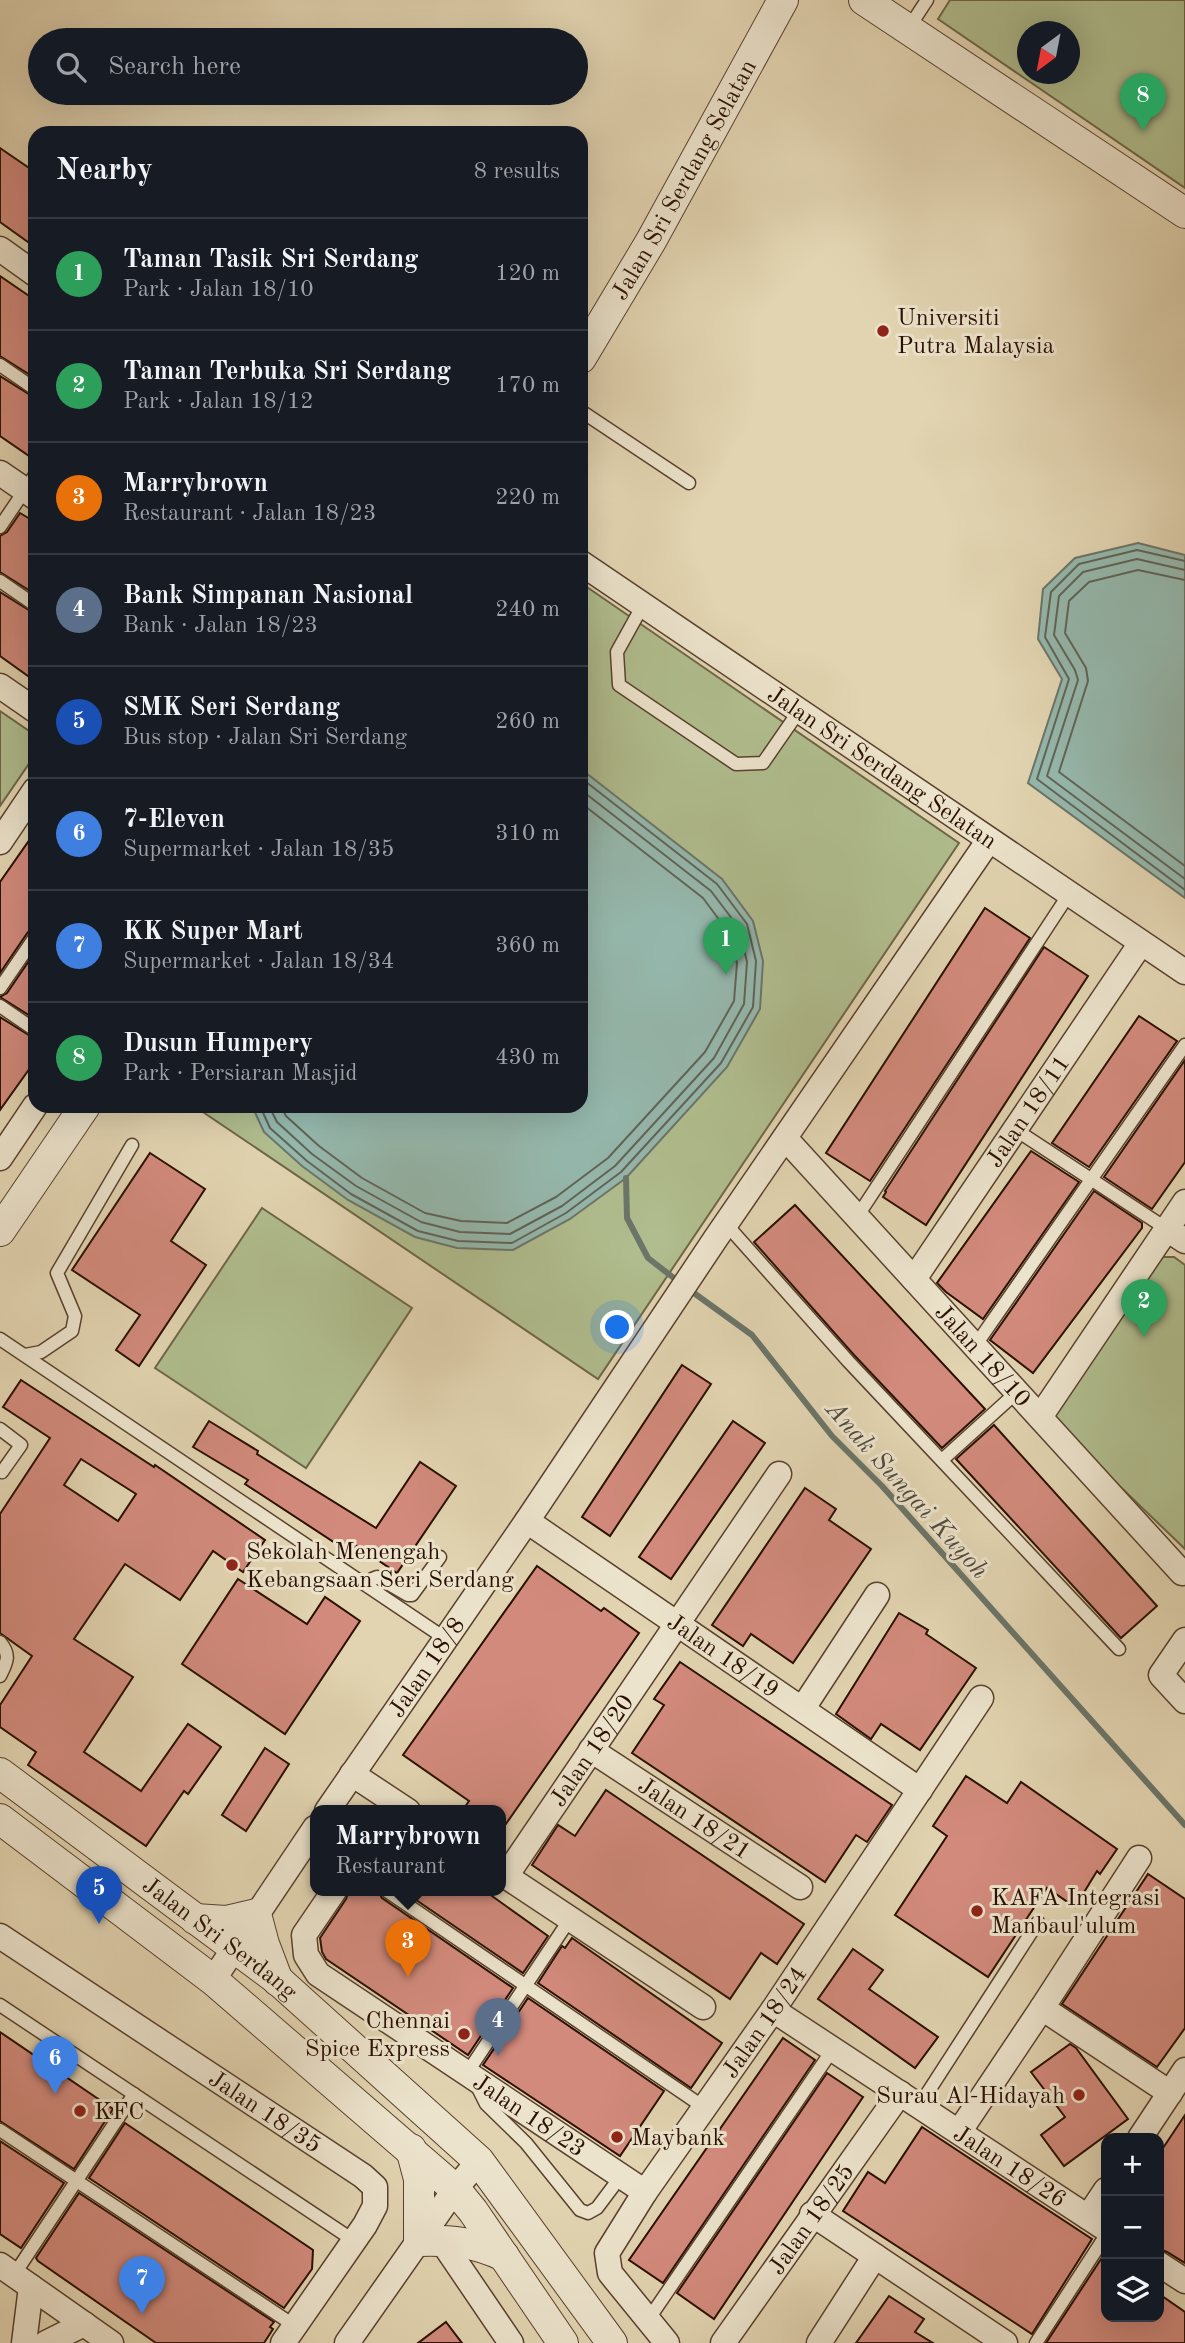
<!DOCTYPE html>
<html lang="en">
<head>
<meta charset="utf-8">
<style>
  :root { --surface:#171b24; --page:#242831; --text:#f1f3f6; --muted:#9ea1a6; --line:#363941; --accent:#0b8043 }
  body { margin:0; font-family:"Old Standard TT",serif; background:var(--page); color:var(--text) }
  .controls { position:absolute; right:21px; bottom:21px; display:grid; overflow:hidden; border-radius:14px; box-shadow:0 7px 28px #0002 }
  .controls button { width:63px; height:63px; display:grid; place-items:center; padding:0; border:0; border-bottom:2px solid var(--line); background:var(--surface); color:var(--text); font:35px sans-serif }
  .compass { position:absolute; left:1017px; top:21px; width:63px; height:63px; border-radius:50%; background:var(--surface); box-shadow:0 7px 28px #0002; rotate:212deg }
  .you { position:absolute; left:618px; top:1328px; width:24px; height:24px; margin:-18px; border:5px solid #fff; border-radius:50%; background:#1a73e8; box-shadow:0 0 0 10px #1a73e833 }
  .badge { display:grid; place-items:center; width:46px; height:46px; border-radius:50%; background:var(--accent); color:#fff; font-size:23px; font-weight:700 }
  .pin { position:absolute; translate:-50% -58px; filter:drop-shadow(0 2px 4px #0008) }
  .pin::after { content:''; position:absolute; top:37px; width:24px; height:21px; background:inherit; clip-path:polygon(0 0,100% 0,50% 100%) }
  .popup { position:absolute; left:310px; top:1805px; width:196px; height:91px; box-sizing:border-box; display:grid; place-content:center; border-radius:14px; background:var(--surface); filter:drop-shadow(0 2px 5px #0005); font-size:23px; white-space:nowrap; color:var(--muted) }
  .popup b { font-size:26px; color:var(--text) }
  .popup::after { content:''; position:absolute; left:50%; top:100%; margin-left:-14px; border:14px solid transparent; border-top-color:var(--surface) }
  .list { margin:0; padding:0; list-style:none }
  h2 { display:flex; justify-content:space-between; align-items:center; height:91px; margin:0; padding:0 28px; font-size:30px }
  h2 small { font-size:23px; font-weight:400; color:var(--muted) }
  .list li { display:grid; grid-template-columns:46px 1fr auto; gap:21px; align-items:center; box-sizing:border-box; height:112px; padding:0 28px; border-top:2px solid var(--line) }
  .list b { display:block; font-size:26px; white-space:nowrap }
  .list p { margin:0; font-size:23px; white-space:nowrap; color:var(--muted) }
  .list em { font-size:23px; font-style:normal; color:var(--muted) }
  .icon { flex:none; width:38px; height:38px; fill:none; stroke:currentColor; stroke-width:2; stroke-linecap:round; stroke-linejoin:round }
  .map { position:relative; flex:none; width:1185px; height:2343px; overflow:hidden }
  .search { position:absolute; background:var(--surface); box-shadow:0 7px 28px #0002; left:28px; top:28px; width:560px; height:77px; display:flex; align-items:center; gap:18px; box-sizing:border-box; padding:0 24px; border-radius:38px; color:var(--muted); font-size:26px }
  .panel { position:absolute; background:var(--surface); box-shadow:0 7px 28px #0002; left:28px; top:126px; width:560px; height:987px; border-radius:21px }
  .map>svg:first-child { display:block }
  .green { fill:#b0bd8e; stroke:#6e6648; stroke-width:2; fill-rule:evenodd }
  .water { fill:#95b8ad; stroke:#6b7569; stroke-width:2 }
  .lines { fill:none; stroke-linecap:round; stroke-linejoin:round }
  .shore { stroke:#606458; stroke-width:2 }
  .stream { stroke:#6b7569; stroke-width:6 }
  .building { fill:#d28a7c; stroke:#2b1002; stroke-width:2; fill-rule:evenodd }
  .service-casing { stroke:#59412e; stroke-width:15 }
  .minor-casing { stroke:#59412e; stroke-width:27 }
  .tertiary-casing { stroke:#59412e; stroke-width:32 }
  .service { stroke:#ece3cc; stroke-width:12 }
  .minor { stroke:#ece3cc; stroke-width:24 }
  .tertiary { stroke:#ece3cc; stroke-width:30 }
  .poi-dot { fill:#8f2418; stroke:#ece3cc; stroke-width:2.5 }
  .labels { text-anchor:middle; stroke-width:6; stroke-linejoin:round; paint-order:stroke }
  .street-label { font-size:24px; fill:#2b1002; stroke:#ece3cc }
  .poi-label { font-size:24px; fill:#2b1002; stroke:#ece3cc; text-anchor:start }
  .water-label { font-size:26px; font-style:italic; fill:#504b3e; stroke:#ece3cc }
</style>
</head>
<body>
<div class="map">
<svg width="1185" height="2343" viewBox="0 0 1185 2343">
  <rect width="100%" height="100%" fill="#e2d4b1"/>
  <filter id="stains"><feTurbulence type="fractalNoise" baseFrequency=".00286" numOctaves="4"/><feColorMatrix values="0 0 0 0 .2 0 0 0 0 .09 0 0 0 0 .02 0 0 0 .5 -.17"/></filter>
  <radialGradient id="worn" r=".72"><stop offset=".6" stop-color="#630" stop-opacity="0"/><stop offset="1" stop-color="#630" stop-opacity=".3"/></radialGradient>
  <g class="green">
    <path d="M950 0H1185V188L938 19ZM1028 32H1070V74H1028Z"/>
    <path d="M581 583 959 843 598 1379 194 1106H581Z"/>
    <path d="M0 711 35 735V755L0 806Z"/>
    <path d="M262 1208 412 1308 306 1468 155 1368Z"/>
    <path d="M1156 1257H1174L1185 1265V1549L1055 1424 1056 1409Z"/>
  </g>
  <g class="water">
    <path d="M1138 543 1185 555V898L1028 783 1062 679 1038 639 1043 589 1075 558Z"/>
    <path d="M581 769 722 879 753 921 763 961 760 1009 727 1067 626 1178 570 1219 513 1250 457 1248 415 1237 348 1200 302 1166 264 1132 252 1106H581Z"/>
  </g>
  <g class="lines">
    <g class="shore">
      <path d="M1185 561 1137 550 1079 564 1051 592 1045 637 1069 679 1037 779 1185 890"/>
      <path d="M1185 570 1137 559 1083 572 1059 596 1054 635 1075 670 1078 680 1047 776 1185 879"/>
      <path d="M1185 580 1138 570 1089 582 1069 601 1065 633 1086 668 1088 681 1059 772 1185 866"/>
      <path d="M260 1106 270 1128 307 1161 351 1194 418 1231 458 1241 512 1243 566 1213 621 1172 721 1063 753 1007 756 961 747 924 717 884 581 778"/>
      <path d="M269 1106 277 1122 312 1154 356 1186 421 1222 460 1232 510 1234 562 1206 615 1166 714 1058 744 1004 747 962 739 928 711 891 581 790"/>
      <path d="M281 1106 286 1116 319 1146 362 1178 425 1213 461 1221 507 1223 556 1197 608 1158 705 1052 734 1001 737 963 729 933 703 898 581 803"/>
    </g>
    <g class="stream">
      <path d="M626 1178 627 1218 648 1258 679 1282"/>
      <path d="M687 1288 752 1335 832 1436 882 1486 1185 1825"/>
    </g>
  </g>
  <g class="building">
    <path d="M0 148 35 172V247L0 222Z"/>
    <path d="M0 276 35 300V378L0 356Z"/>
    <path d="M0 376 35 398V460L0 436Z"/>
    <path d="M20 513 35 522V594L0 572V536L7 532Z"/>
    <path d="M0 592 35 614V681L0 656Z"/>
    <path d="M35 832V928L28 932 0 973V882Z"/>
    <path d="M985 908 1030 938 870 1181 826 1153Z"/>
    <path d="M1044 947 1088 976 926 1225 883 1197 886 1192 885 1191Z"/>
    <path d="M35 952V1019L0 997 7 993Z"/>
    <path d="M1139 1016 1177 1041 1089 1167 1052 1143Z"/>
    <path d="M0 1017 35 1039V1061L0 1110Z"/>
    <path d="M1185 1060V1162L1152 1209 1104 1177Z"/>
    <path d="M1031 1151 1079 1182 983 1319 946 1292 937 1283Z"/>
    <path d="M150 1153 205 1189 171 1241 206 1265 139 1366 116 1350 140 1315 72 1270Z"/>
    <path d="M1094 1191 1142 1223V1228L1033 1373 990 1340Z"/>
    <path d="M795 1205 985 1409 942 1448 854 1355 754 1242Z"/>
    <path d="M682 1365 711 1384 610 1536 582 1517Z"/>
    <path d="M21 1380 154 1467 155 1465 265 1540 243 1572 213 1551 180 1600 125 1564 74 1639 133 1677 84 1752 141 1791 188 1724 221 1747 188 1794 184 1791 146 1846 28 1765 36 1752 0 1727V1705L32 1656 0 1633V1514L50 1438 3 1407ZM81 1459 136 1494 118 1521 64 1485Z"/>
    <path d="M209 1421 258 1451 257 1454 376 1528 420 1462 456 1486 397 1573 357 1546 352 1554 245 1484 248 1480 193 1447Z"/>
    <path d="M733 1421 765 1443 671 1579 639 1557Z"/>
    <path d="M994 1425 1157 1606 1121 1638 956 1459Z"/>
    <path d="M805 1488 836 1509 829 1520 871 1549 793 1663 751 1634 743 1646 712 1625Z"/>
    <path d="M537 1566 601 1611 604 1608 639 1633 501 1831V1811H462L469 1801 403 1755Z"/>
    <path d="M238 1579 307 1624 325 1597 360 1621 285 1734 182 1664Z"/>
    <path d="M899 1613 928 1630 926 1634 976 1668 920 1750 881 1724 871 1739 836 1714Z"/>
    <path d="M680 1662 892 1805 867 1842 856 1835 825 1882 632 1753 664 1705 654 1699Z"/>
    <path d="M265 1748 289 1764 246 1831 222 1815Z"/>
    <path d="M966 1776 1007 1803 1021 1782 1117 1849 1100 1874 1097 1871 1075 1907 1047 1888 988 1977 895 1915 947 1836 933 1826Z"/>
    <path d="M606 1790 804 1924 777 1964 761 1953 730 1999 532 1865 558 1825 575 1836Z"/>
    <path d="M1148 1874 1185 1899V2028L1157 2067 1062 2004Z"/>
    <path d="M349 1891H378L382 1898 513 1988 468 2055 326 1959 322 1952 320 1938 346 1899Z"/>
    <path d="M403 1891H485L548 1936 523 1973Z"/>
    <path d="M572 1938 722 2043 691 2088 538 1983 562 1946 565 1948Z"/>
    <path d="M853 1949 883 1970 869 1989 938 2037 915 2068 818 1999Z"/>
    <path d="M528 1998 664 2091 620 2156 483 2065Z"/>
    <path d="M0 2032 113 2109 74 2169 0 2121Z"/>
    <path d="M783 2038 815 2060 663 2283 629 2260Z"/>
    <path d="M1070 2044 1076 2048 1128 2119 1064 2166 1041 2135 1065 2117 1031 2072Z"/>
    <path d="M827 2073 863 2097 714 2319 677 2293Z"/>
    <path d="M1185 2115V2263L1167 2252 1159 2249V2154Z"/>
    <path d="M125 2123 313 2250 312 2269 284 2308 89 2178Z"/>
    <path d="M922 2127 1092 2239 1032 2334 843 2211 868 2172 885 2183Z"/>
    <path d="M0 2141 64 2183 21 2248 0 2234Z"/>
    <path d="M79 2193 274 2322 270 2327 273 2329 264 2343H156L38 2261 36 2258Z"/>
    <path d="M1103 2256 1106 2259V2317H1159V2294L1185 2312V2343H1046Z"/>
    <path d="M889 2296 924 2319 915 2332 933 2343H856Z"/>
    <path d="M446 2322 462 2343H418Z"/>
  </g>
  <g class="lines">
    <defs>
      <g id="service">
        <path d="M908 29 927 0"/>
        <path d="M0 365 35 389"/>
        <path d="M581 411 689 483"/>
        <path d="M0 527 35 475"/>
        <path d="M0 581 35 605"/>
        <path d="M643 605 617 652 619 685 736 764 763 763 799 711"/>
        <path d="M0 988 35 937"/>
        <path d="M0 1006 35 1030"/>
        <path d="M1016 1130 1167 1229"/>
        <path d="M857 1217 1069 894"/>
        <path d="M726 1224 848 1361 1119 1649"/>
        <path d="M0 1339 446 1639"/>
        <path d="M975 1346 1185 1045"/>
        <path d="M25 1355 41 1352 72 1331 75 1316 57 1273 132 1145"/>
        <path d="M0 1429 21 1445 2 1472 0 1471"/>
        <path d="M942 1460 1017 1392"/>
        <path d="M369 1587 372 1579 377 1577 408 1595H412L440 1557"/>
        <path d="M0 1642C11 1655 7 1662 0 1676"/>
        <path d="M387 1891 705 2108"/>
        <path d="M0 2005 353 2240"/>
        <path d="M467 2073 570 1919"/>
        <path d="M476 2084 486 2104 526 2143 580 2210 588 2213 597 2208 621 2176"/>
        <path d="M919 2106 1038 1922"/>
        <path d="M0 2130 295 2326"/>
        <path d="M14 2275 134 2094"/>
        <path d="M648 2320 833 2049"/>
        <path d="M1036 2343 1106 2235"/>
      </g>
      <g id="minor">
        <path d="M0 249 35 274"/>
        <path d="M0 473 35 497"/>
        <path id="s1" d="M581 563 1185 972"/>
        <path d="M0 686 35 710"/>
        <path d="M0 842 35 790"/>
        <path id="s2" d="M785 1138 1182 1573"/>
        <path d="M0 1158 35 1106"/>
        <path d="M1167 1229 1185 1241"/>
        <path id="s3" d="M914 1279 1141 943"/>
        <path d="M1040 1417 1185 1202"/>
        <path id="s4" d="M527 1521 920 1790"/>
        <path d="M1185 1640 1161 1675 1185 1701"/>
        <path d="M803 1708 877 1595"/>
        <path id="s5" d="M591 1750 800 1887"/>
        <path d="M352 1774 408 1811"/>
        <path id="s6" d="M327 1811 527 1521 716 1238 989 840"/>
        <path d="M501 1873 703 2007"/>
        <path id="s7" d="M506 1876 779 1474"/>
        <path id="s8" d="M334 1891 304 1935 306 1955 318 1974 645 2192"/>
        <path id="s9" d="M0 1936 363 2176 375 2187V2206L365 2225 283 2343"/>
        <path d="M213 1980 315 1828"/>
        <path d="M1042 2008 1170 2093"/>
        <path id="s10" d="M773 2010 1106 2229"/>
        <path d="M959 2132 1042 2008 1139 1858"/>
        <path d="M1140 2138 1185 2070"/>
        <path d="M812 2214 1005 2343"/>
        <path d="M1088 2217 1106 2190"/>
        <path d="M441 2240 511 2343"/>
        <path d="M1159 2264 1185 2281"/>
        <path d="M0 2265 111 2343"/>
        <path d="M24 2343 31 2287"/>
        <path d="M46 2343 84 2324"/>
        <path d="M347 2343 455 2189 479 2161"/>
        <path id="s11" d="M667 2343 610 2273 607 2253 645 2192 773 2010 981 1698"/>
        <path id="s12" d="M723 2343 900 2093"/>
        <path d="M819 2343 875 2256"/>
      </g>
      <g id="tertiary">
        <path d="M864 0 1185 213"/>
        <path id="s13" d="M581 358 651 241 783 0"/>
        <path d="M0 1231 85 1106"/>
        <path id="s14" d="M0 1773 279 1981 479 2161 612 2343"/>
        <path d="M0 1819 213 1980 455 2189 473 2211 563 2343"/>
        <path d="M195 1919 226 1921 256 1914 264 1944 278 1981"/>
        <path d="M411 2149 419 2179V2241C450 2240 475 2242 504 2256"/>
      </g>
    </defs>
    <use href="#service" class="service-casing"/>
    <use href="#minor" class="minor-casing"/>
    <use href="#tertiary" class="tertiary-casing"/>
    <use href="#service" class="service"/>
    <use href="#minor" class="minor"/>
    <use href="#tertiary" class="tertiary"/>
  </g>
  <g class="poi-dot">
    <circle cx="883" cy="331" r="7"/>
    <circle cx="232" cy="1565" r="7"/>
    <circle cx="977" cy="1911" r="7"/>
    <circle cx="464" cy="2034" r="7"/>
    <circle cx="1079" cy="2095" r="7"/>
    <circle cx="80" cy="2111" r="7"/>
    <circle cx="617" cy="2137" r="7"/>
  </g>
  <g class="labels">
    <g class="street-label">
      <text dy="8" stroke="none"><textPath href="#s13" startOffset="206">Jalan Sri Serdang Selatan</textPath></text>
      <text dy="8" stroke="none"><textPath href="#s1" startOffset="364">Jalan Sri Serdang Selatan</textPath></text>
      <text dy="8" stroke="none"><textPath href="#s3" startOffset="203">Jalan 18/11</textPath></text>
      <text dy="8" stroke="none"><textPath href="#s2" startOffset="294">Jalan 18/10</textPath></text>
      <text dy="8" stroke="none"><textPath href="#s4" startOffset="238">Jalan 18/19</textPath></text>
      <text dy="8" stroke="none"><textPath href="#s6" startOffset="175">Jalan 18/8</textPath></text>
      <text dy="8" stroke="none"><textPath href="#s7" startOffset="152">Jalan 18/20</textPath></text>
      <text dy="8" stroke="none"><textPath href="#s5" startOffset="124">Jalan 18/21</textPath></text>
      <text dy="8" stroke="none"><textPath href="#s14" startOffset="275">Jalan Sri Serdang</textPath></text>
      <text dy="8" stroke="none"><textPath href="#s11" startOffset="390">Jalan 18/24</textPath></text>
      <text dy="8" stroke="none"><textPath href="#s9" startOffset="318">Jalan 18/35</textPath></text>
      <text dy="8" stroke="none"><textPath href="#s8" startOffset="350">Jalan 18/23</textPath></text>
      <text dy="8" stroke="none"><textPath href="#s10" startOffset="284">Jalan 18/26</textPath></text>
      <text dy="8" stroke="none"><textPath href="#s12" startOffset="152">Jalan 18/25</textPath></text>
    </g>
    <g class="poi-label">
      <text x="897" y="325">Universiti<tspan x="897" dy="28">Putra Malaysia</tspan></text>
      <text x="246" y="1559">Sekolah Menengah<tspan x="246" dy="28">Kebangsaan Seri Serdang</tspan></text>
      <text x="991" y="1905">KAFA Integrasi<tspan x="991" dy="28">Manbaul'ulum</tspan></text>
      <text x="450" y="2028" text-anchor="end">Chennai<tspan x="450" dy="28">Spice Express</tspan></text>
      <text x="1065" y="2103" text-anchor="end">Surau Al-Hidayah</text>
      <text x="94" y="2119">KFC</text>
      <text x="631" y="2145">Maybank</text>
    </g>
    <g class="water-label">
      <text transform="translate(908 1489) rotate(48)" y="9">Anak Sungai Kuyoh</text>
    </g>
  </g>
  <rect width="100%" height="100%" filter="url(#stains)"/>
  <rect width="100%" height="100%" fill="url(#worn)"/>
</svg>
<div class="controls">
<button>+</button>
<button>−</button>
<button><svg class="icon" aria-label="layers" viewBox="0 0 24 24"><path d="M12 4l9 5-9 5-9-5zM3 14l9 5 9-5"/></svg></button>
</div>
<svg class="compass" viewBox="-18 -18 36 36"><path d="M0-13l5 13h-10z" fill="#e53935"/><path d="M0 13l5-13h-10z" fill="#9ea1a6"/></svg>
<div class="you"></div>
<div class="pin badge" style="left:726px;top:975px;background:#2e9e5b">1</div>
<div class="pin badge" style="left:1144px;top:1337px;background:#2e9e5b">2</div>
<div class="pin badge" style="left:408px;top:1977px;background:#e8710a">3</div>
<div class="popup"><b>Marrybrown</b>Restaurant</div>
<div class="pin badge" style="left:498px;top:2056px;background:#5c6f8a">4</div>
<div class="pin badge" style="left:99px;top:1924px;background:#1a4fb4">5</div>
<div class="pin badge" style="left:55px;top:2094px;background:#3f7fe0">6</div>
<div class="pin badge" style="left:142px;top:2314px;background:#3f7fe0">7</div>
<div class="pin badge" style="left:1143px;top:131px;background:#2e9e5b">8</div>
<div class="search"><svg class="icon" aria-label="search" viewBox="0 0 24 24"><circle cx="10" cy="10" r="6"/><path d="M15 15l6 6"/></svg>Search here</div>
<section class="panel">
<h2>Nearby<small>8 results</small></h2>
<ul class="list">
<li><span class="badge" style="background:#2e9e5b">1</span><div><b>Taman Tasik Sri Serdang</b><p>Park · Jalan 18/10</p></div><em>120 m</em></li>
<li><span class="badge" style="background:#2e9e5b">2</span><div><b>Taman Terbuka Sri Serdang</b><p>Park · Jalan 18/12</p></div><em>170 m</em></li>
<li><span class="badge" style="background:#e8710a">3</span><div><b>Marrybrown</b><p>Restaurant · Jalan 18/23</p></div><em>220 m</em></li>
<li><span class="badge" style="background:#5c6f8a">4</span><div><b>Bank Simpanan Nasional</b><p>Bank · Jalan 18/23</p></div><em>240 m</em></li>
<li><span class="badge" style="background:#1a4fb4">5</span><div><b>SMK Seri Serdang</b><p>Bus stop · Jalan Sri Serdang</p></div><em>260 m</em></li>
<li><span class="badge" style="background:#3f7fe0">6</span><div><b>7-Eleven</b><p>Supermarket · Jalan 18/35</p></div><em>310 m</em></li>
<li><span class="badge" style="background:#3f7fe0">7</span><div><b>KK Super Mart</b><p>Supermarket · Jalan 18/34</p></div><em>360 m</em></li>
<li><span class="badge" style="background:#2e9e5b">8</span><div><b>Dusun Humpery</b><p>Park · Persiaran Masjid</p></div><em>430 m</em></li>
</ul>
</section>
</div>
</body>
</html>
